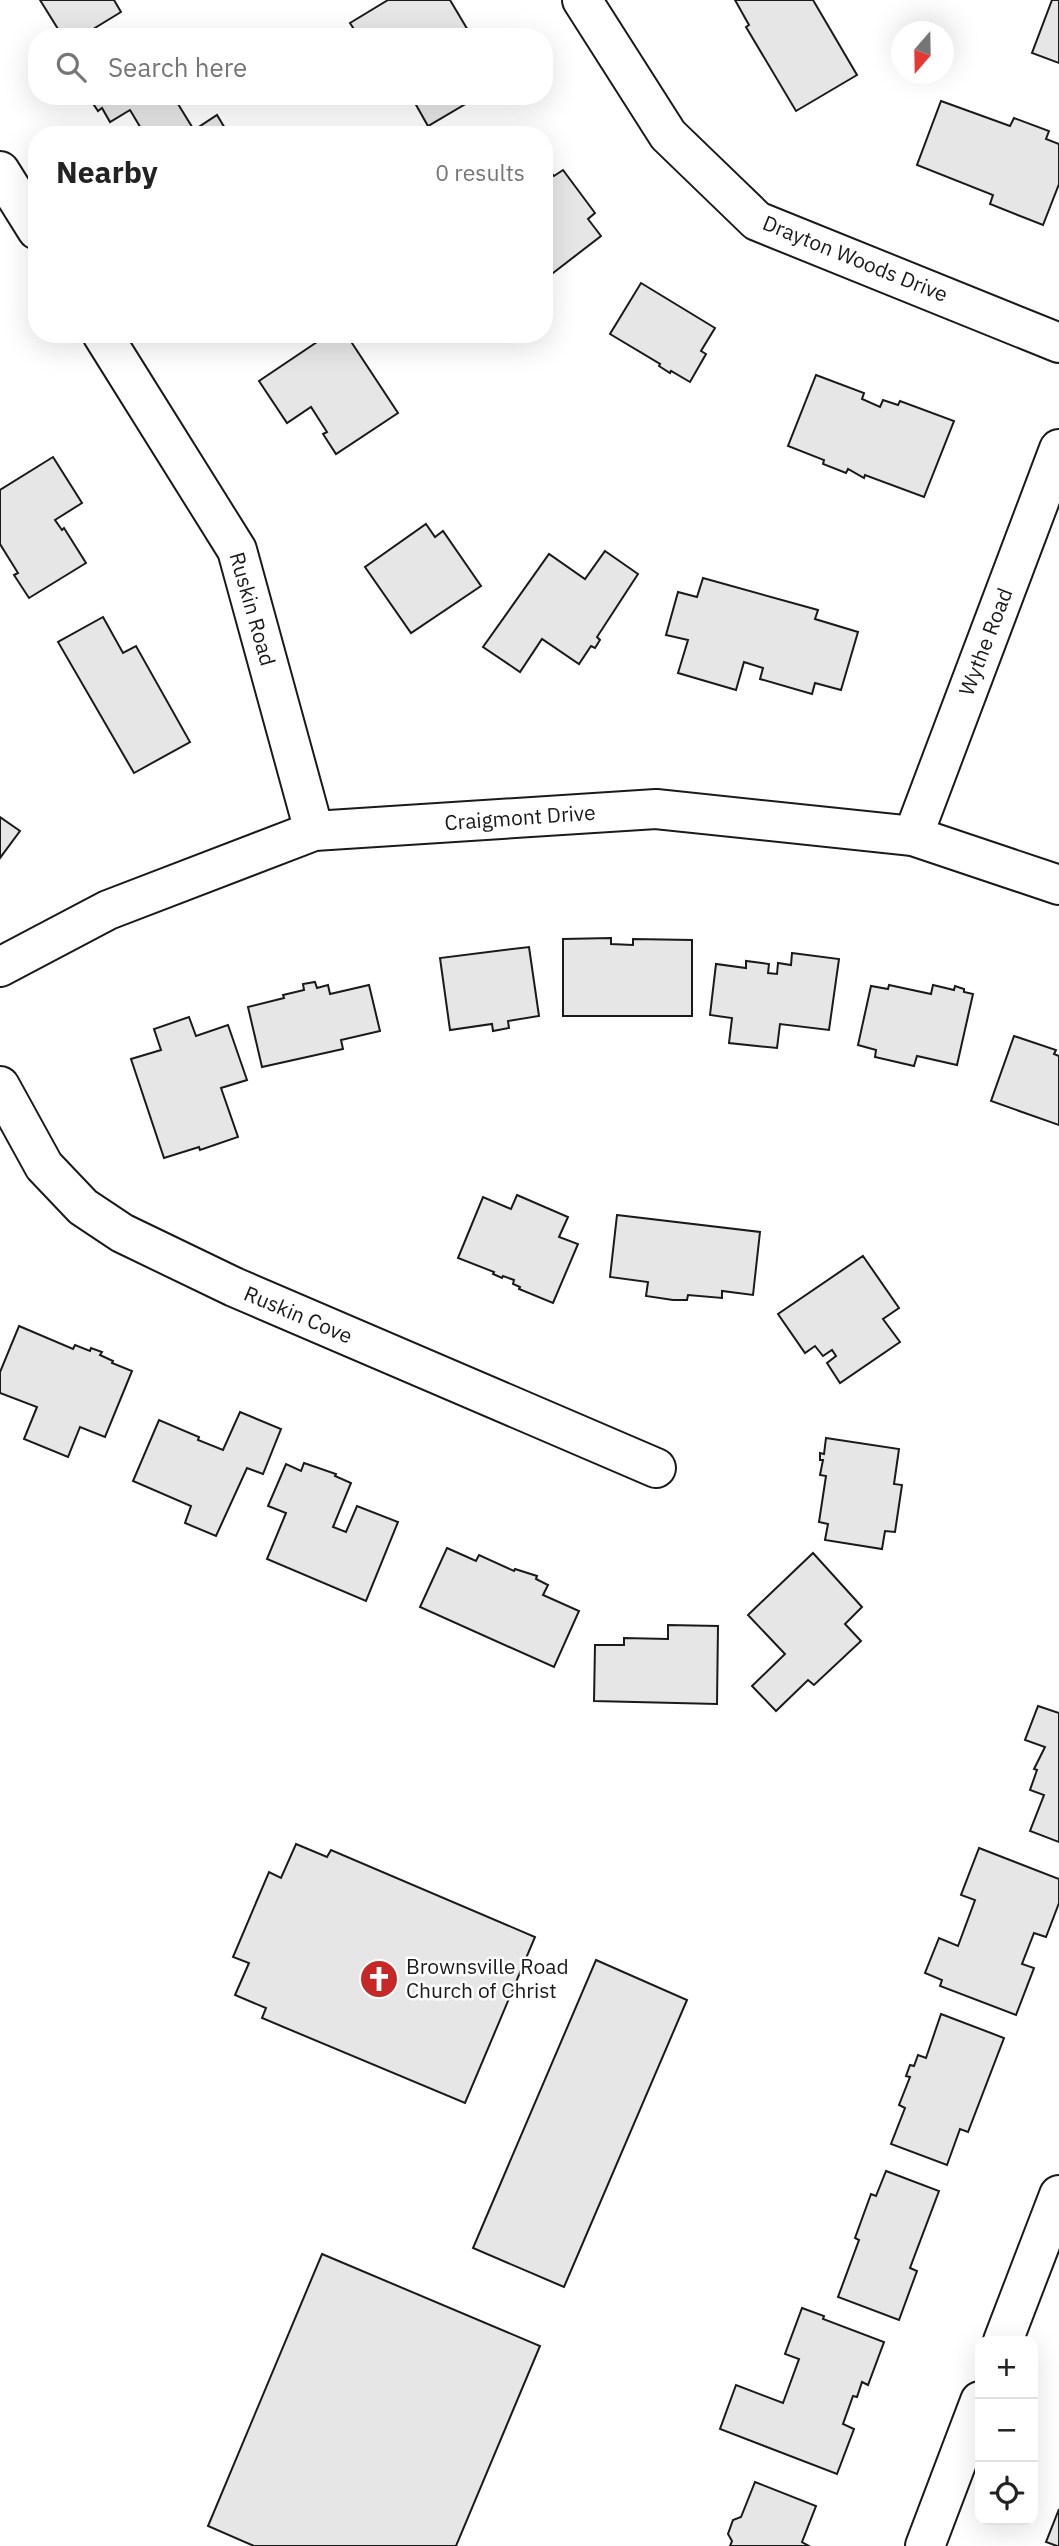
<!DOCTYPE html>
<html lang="en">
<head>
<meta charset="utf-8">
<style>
  :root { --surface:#fff; --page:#f6f6f6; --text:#222; --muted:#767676; --line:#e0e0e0 }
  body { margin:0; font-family:"IBM Plex Sans",sans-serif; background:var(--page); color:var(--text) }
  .controls { position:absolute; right:21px; bottom:21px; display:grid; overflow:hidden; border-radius:14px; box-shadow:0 7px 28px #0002 }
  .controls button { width:63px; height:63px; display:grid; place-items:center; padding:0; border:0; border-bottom:2px solid var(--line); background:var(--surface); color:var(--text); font:35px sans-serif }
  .compass { position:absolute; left:891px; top:21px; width:63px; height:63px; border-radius:50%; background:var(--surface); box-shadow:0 7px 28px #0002; rotate:200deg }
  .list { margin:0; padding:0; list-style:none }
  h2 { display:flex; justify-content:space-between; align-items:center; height:91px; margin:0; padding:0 28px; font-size:30px }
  h2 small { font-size:23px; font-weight:400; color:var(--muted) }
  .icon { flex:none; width:38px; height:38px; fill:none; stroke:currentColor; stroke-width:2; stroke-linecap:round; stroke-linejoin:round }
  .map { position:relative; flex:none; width:1059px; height:2546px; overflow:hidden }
  .search { position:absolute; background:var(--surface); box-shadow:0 7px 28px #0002; left:28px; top:28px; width:525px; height:77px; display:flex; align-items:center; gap:18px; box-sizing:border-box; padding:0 24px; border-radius:28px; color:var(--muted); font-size:26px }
  .panel { position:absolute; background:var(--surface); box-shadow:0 7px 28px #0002; left:28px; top:126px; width:525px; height:217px; border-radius:28px }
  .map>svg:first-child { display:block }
  .building { fill:#e6e6e6; stroke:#1a1a1a; stroke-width:2 }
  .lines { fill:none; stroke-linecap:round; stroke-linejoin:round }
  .minor-casing { stroke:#1a1a1a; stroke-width:42 }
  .minor { stroke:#fff; stroke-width:38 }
  .labels { text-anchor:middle; stroke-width:5; stroke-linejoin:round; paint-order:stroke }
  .street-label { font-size:21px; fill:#1a1a1a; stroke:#fff }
  .poi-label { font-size:21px; fill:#1a1a1a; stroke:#fff; text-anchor:start }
</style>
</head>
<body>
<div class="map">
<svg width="1059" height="2546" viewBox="0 0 1059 2546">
  <rect width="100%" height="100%" fill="#fff"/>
  <g class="building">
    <path d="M40 0H114L121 12 80 37H63Z"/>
    <path d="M388 0H450L472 37H359L350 23Z"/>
    <path d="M735 0H813L857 75 796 111 746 27 749 25Z"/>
    <path d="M1052 0H1059V63L1032 53Z"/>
    <path d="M95 96H176L180 103 178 104 194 130 217 115 229 135H145L130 110 110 122 102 108 98 111 90 99Z"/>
    <path d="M411 96H479L428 126Z"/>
    <path d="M941 101 1010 126 1014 118 1049 131 1046 139 1059 144V184L1043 225 990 204 993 195 917 165Z"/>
    <path d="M544 163 554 176 563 170 595 213 588 219 601 236 544 280Z"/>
    <path d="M641 283 715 328 701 351 706 354 690 382 671 371 670 373 659 366 660 364 610 334Z"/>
    <path d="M329 334H346L398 413 336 454 323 434 327 432 311 407 287 423 259 381Z"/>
    <path d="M816 375 864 393 862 399 880 407 883 400 898 405 900 401 954 421 924 497 865 475 864 478 848 469 846 473 823 464 824 460 788 446Z"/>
    <path d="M53 457 82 503 55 520 62 530 64 528 86 563 29 598 14 575 18 573 0 544V490Z"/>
    <path d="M426 524 435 537 443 531 481 586 411 633 365 567Z"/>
    <path d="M605 551 638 574 597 637 600 640 595 648 591 646 579 664 542 639 520 672 483 647 549 554 585 579Z"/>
    <path d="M703 578 818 610 815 619 858 632 841 690 815 683 812 694 760 679 763 668 744 662 736 690 678 673 688 640 666 635 678 592 697 597Z"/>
    <path d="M103 617 123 653 136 646 190 742 134 773 58 642Z"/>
    <path d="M0 817 20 831 0 858Z"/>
    <path d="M611 938V944L633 945V939L692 940V1016H563V939Z"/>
    <path d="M529 947 539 1016 508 1021 509 1028 493 1031 492 1024 450 1030 440 958Z"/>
    <path d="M792 953 839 959 829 1030 780 1024 777 1048 729 1043 732 1018 710 1015 716 964 746 968V961L769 964 768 973 777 974 778 963 791 965Z"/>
    <path d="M315 982 317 988 328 985 330 994 369 985 380 1031 341 1040 343 1049 262 1067 248 1007 284 998 283 995 304 990 303 984Z"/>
    <path d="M889 985 931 994 933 985 954 990 955 986 964 989V992L973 994 957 1065 917 1056 914 1066 875 1057 876 1050 858 1045 871 986 888 989Z"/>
    <path d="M189 1017 196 1036 228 1025 247 1080 221 1088 238 1137 200 1150 199 1147 164 1158 131 1059 161 1050 154 1029Z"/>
    <path d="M1014 1036 1056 1050 1054 1054 1059 1056V1125L991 1101Z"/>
    <path d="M517 1195 568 1217 559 1237 578 1244 553 1303 519 1289 520 1287 513 1284 514 1280 503 1276 502 1278 493 1274 494 1272 458 1258 483 1197 511 1209Z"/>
    <path d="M617 1215 760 1232 753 1295 722 1291V1298L688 1295 687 1300H673L646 1296 648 1282 610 1277Z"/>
    <path d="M863 1256 899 1308 883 1319 900 1342 840 1383 827 1363 836 1356 832 1350 823 1356 815 1346 805 1353 778 1314Z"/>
    <path d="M19 1326 73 1349 75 1345 90 1351 91 1348 102 1352 100 1355 113 1361 112 1363 132 1371 105 1437 80 1427 68 1457 24 1439 37 1407 0 1393V1372Z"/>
    <path d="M240 1412 281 1429 263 1474 247 1468 216 1536 185 1523 191 1506 133 1481 159 1420 199 1437 198 1440 223 1450Z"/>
    <path d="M826 1438 899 1449 894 1484 902 1485 895 1532 885 1531 882 1549 825 1540 828 1524 819 1522 826 1476 820 1475 823 1460H820V1453L824 1454Z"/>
    <path d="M304 1463 336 1474 335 1476 351 1483 333 1527 346 1532 357 1506 398 1522 366 1601 267 1559 286 1513 268 1506 286 1464 301 1471Z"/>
    <path d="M447 1548 476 1561 479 1555 514 1571 515 1569 537 1576 536 1579 548 1585 543 1595 579 1611 554 1667 420 1607Z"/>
    <path d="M813 1553 862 1607 845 1624 861 1641 814 1685 808 1680 776 1711 752 1686 785 1654 748 1615Z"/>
    <path d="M668 1625 718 1626 717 1704 594 1701 595 1645H624V1638L668 1639Z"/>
    <path d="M1038 1706 1059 1713V1842L1030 1831 1044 1795 1030 1790 1037 1770 1034 1769 1045 1747 1025 1740Z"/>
    <path d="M296 1844 327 1857 331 1850 535 1937 465 2103 262 2018 266 2008 235 1995 249 1963 233 1957 269 1872 281 1878Z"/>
    <path d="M979 1848 1059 1879V1903L1046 1937 1034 1933 1022 1964 1034 1968 1016 2015 940 1986 942 1980 925 1973 939 1938 958 1946 975 1900 961 1895Z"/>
    <path d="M596 1960 687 2000 564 2287 473 2248Z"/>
    <path d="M941 2014 1004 2038 968 2132 960 2129 947 2165 891 2144 905 2108 899 2105 910 2077 906 2076 910 2065 914 2066 918 2055 926 2058Z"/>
    <path d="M886 2171 939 2191 910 2268 917 2271 899 2320 838 2297 859 2240 855 2238 871 2194 876 2196Z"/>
    <path d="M322 2254 540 2346 456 2546H254L208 2526Z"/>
    <path d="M802 2308 824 2316 823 2319 884 2342 868 2385 862 2382 857 2397 853 2396 843 2424 854 2429 837 2474 720 2429 736 2385 783 2403 799 2359 785 2354Z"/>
    <path d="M755 2482 816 2506 802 2542 809 2546H730L732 2541 728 2534 733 2520 741 2517Z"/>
    <path d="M1059 2509V2546H1057L1046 2542Z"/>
  </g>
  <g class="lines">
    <defs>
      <g id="minor">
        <path d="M582 0 668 135 757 221 1059 343"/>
        <path d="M0 171 37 230"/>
        <path d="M102 334 237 550 314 831"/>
        <path d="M913 836 1059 449"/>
        <path d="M0 967 108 910 314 831 656 809 913 836 1059 885"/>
        <path d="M0 1086 44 1166 83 1207 122 1233 234 1287 656 1468"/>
        <path d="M1003 2341 1059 2195"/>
        <path d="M925 2546 980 2401"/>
      </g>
    </defs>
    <use href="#minor" class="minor-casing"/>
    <use href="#minor" class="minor"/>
  </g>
  <defs>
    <symbol id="church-disc" viewBox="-11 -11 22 22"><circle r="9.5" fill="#c62828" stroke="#fff"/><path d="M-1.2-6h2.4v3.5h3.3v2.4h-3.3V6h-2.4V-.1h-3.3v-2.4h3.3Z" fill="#fff"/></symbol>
  </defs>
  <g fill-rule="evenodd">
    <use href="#church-disc" x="357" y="1957" width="44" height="44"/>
  </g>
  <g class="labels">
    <g class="street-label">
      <text transform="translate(855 259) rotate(22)" y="7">Drayton Woods Drive</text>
      <text transform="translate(252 609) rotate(74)" y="7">Ruskin Road</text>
      <text transform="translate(986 642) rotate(-69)" y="7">Wythe Road</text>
      <text transform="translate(520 818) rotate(-4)" y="7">Craigmont Drive</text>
      <text transform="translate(298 1315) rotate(23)" y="7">Ruskin Cove</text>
    </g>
    <g class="poi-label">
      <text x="406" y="1974">Brownsville Road<tspan x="406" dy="24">Church of Christ</tspan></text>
    </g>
  </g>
</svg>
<div class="controls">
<button>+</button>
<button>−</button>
<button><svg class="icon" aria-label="locate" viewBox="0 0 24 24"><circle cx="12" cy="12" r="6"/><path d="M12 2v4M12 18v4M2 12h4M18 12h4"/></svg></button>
</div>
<svg class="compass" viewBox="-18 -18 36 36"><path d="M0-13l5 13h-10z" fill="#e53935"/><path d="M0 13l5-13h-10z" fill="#767676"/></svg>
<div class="search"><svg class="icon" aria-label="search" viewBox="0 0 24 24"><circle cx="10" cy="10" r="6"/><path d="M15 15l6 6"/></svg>Search here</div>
<section class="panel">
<h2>Nearby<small>0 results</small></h2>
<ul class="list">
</ul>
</section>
</div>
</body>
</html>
